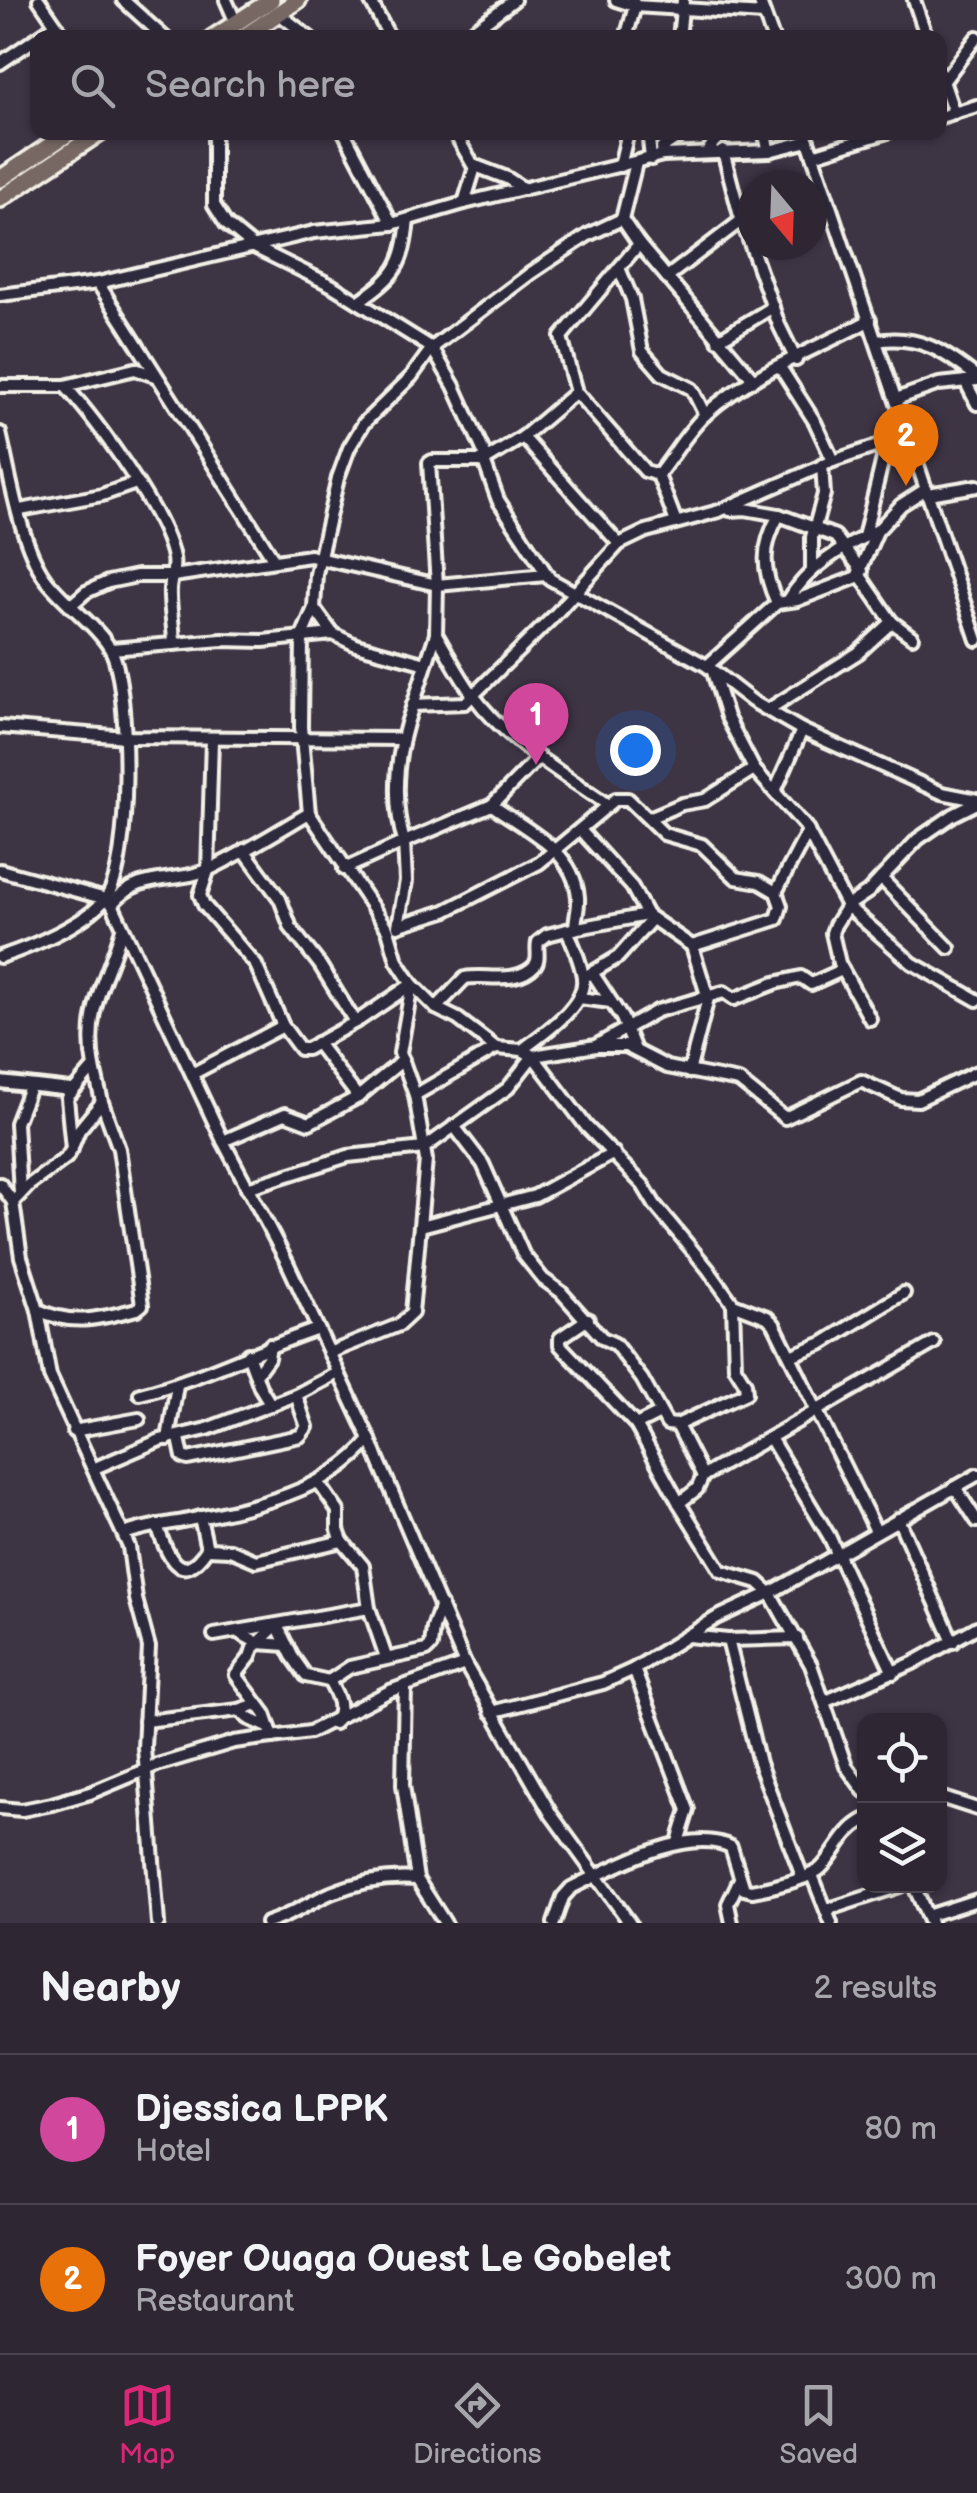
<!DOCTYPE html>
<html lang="en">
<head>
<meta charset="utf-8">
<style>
  :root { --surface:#2e2733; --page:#3a333f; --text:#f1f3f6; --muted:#a7a5ac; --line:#49444e; --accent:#db2777 }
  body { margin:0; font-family:"Balsamiq Sans",sans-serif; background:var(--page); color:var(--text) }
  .controls { position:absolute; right:30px; bottom:30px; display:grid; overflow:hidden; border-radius:20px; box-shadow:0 2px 8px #0004 }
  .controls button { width:90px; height:90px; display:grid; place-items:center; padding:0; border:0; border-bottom:2px solid var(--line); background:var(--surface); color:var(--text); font:50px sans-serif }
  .compass { position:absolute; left:737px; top:170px; width:90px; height:90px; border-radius:50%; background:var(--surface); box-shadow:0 2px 8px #0004; rotate:161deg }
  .you { position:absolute; left:635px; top:750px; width:35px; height:35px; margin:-25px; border:8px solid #fff; border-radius:50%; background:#1a73e8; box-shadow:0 0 0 15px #1a73e833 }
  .badge { display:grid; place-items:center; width:65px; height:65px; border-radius:50%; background:var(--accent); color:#fff; font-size:32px; font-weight:700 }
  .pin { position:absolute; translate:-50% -82px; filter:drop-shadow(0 2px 5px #0008) }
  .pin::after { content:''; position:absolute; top:52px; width:35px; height:30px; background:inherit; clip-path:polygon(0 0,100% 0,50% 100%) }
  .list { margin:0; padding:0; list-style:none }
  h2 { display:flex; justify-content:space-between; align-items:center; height:130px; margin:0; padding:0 40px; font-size:42px }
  h2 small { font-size:32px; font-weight:400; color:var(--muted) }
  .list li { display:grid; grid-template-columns:65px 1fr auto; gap:30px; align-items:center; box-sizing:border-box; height:150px; padding:0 40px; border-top:2px solid var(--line) }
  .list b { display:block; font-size:38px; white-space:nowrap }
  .list p { margin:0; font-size:32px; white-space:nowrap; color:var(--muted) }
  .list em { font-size:32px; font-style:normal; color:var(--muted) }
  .icon { flex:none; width:55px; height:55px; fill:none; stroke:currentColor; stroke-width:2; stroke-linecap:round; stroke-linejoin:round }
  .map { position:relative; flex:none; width:977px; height:1923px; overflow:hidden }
  .search { position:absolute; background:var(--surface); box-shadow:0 2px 8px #0004; left:30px; right:30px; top:30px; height:110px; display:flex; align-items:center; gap:25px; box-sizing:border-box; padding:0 35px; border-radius:20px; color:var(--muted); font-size:38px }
  .sheet { height:430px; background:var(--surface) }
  nav { display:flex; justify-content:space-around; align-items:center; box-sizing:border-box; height:140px; border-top:2px solid var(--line); background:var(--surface); font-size:28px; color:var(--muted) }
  nav a { display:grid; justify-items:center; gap:5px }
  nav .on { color:var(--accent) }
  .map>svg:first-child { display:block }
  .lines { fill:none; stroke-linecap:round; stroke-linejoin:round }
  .minor-casing { stroke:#f4f1e8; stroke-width:18 }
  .highway-casing { stroke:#f4f1e8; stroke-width:22 }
  .minor { stroke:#2f2a3d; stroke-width:10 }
  .highway { stroke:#776864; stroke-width:15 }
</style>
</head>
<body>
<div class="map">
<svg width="977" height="1923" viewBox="0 0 977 1923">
  <rect width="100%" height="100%" fill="#3d3444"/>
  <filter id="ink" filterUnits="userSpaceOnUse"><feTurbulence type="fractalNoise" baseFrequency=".01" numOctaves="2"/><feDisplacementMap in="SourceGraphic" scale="20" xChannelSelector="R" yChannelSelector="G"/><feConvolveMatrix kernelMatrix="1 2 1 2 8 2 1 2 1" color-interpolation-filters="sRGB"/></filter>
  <g filter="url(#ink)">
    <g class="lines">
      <defs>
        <g id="minor">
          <path d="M39 0 65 38"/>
          <path d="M123 0 165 38"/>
          <path d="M226 0 236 23"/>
          <path d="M370 0 390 38"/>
          <path d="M616 0 635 6 626 38"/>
          <path d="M633 0 635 6 764 14"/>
          <path d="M759 0 773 38"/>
          <path d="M914 0 927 38"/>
          <path d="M278 13 310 38"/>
          <path d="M463 38 514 0"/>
          <path d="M679 38 683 0"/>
          <path d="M0 63 56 25"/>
          <path d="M940 72 954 113"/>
          <path d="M943 82 977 37"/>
          <path d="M940 117 977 106"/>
          <path d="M214 132V205L226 224 254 247 331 285 432 348 454 386 487 459"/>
          <path d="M344 132 392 224"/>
          <path d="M454 132 473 165 507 178 524 189"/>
          <path d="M764 132 769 151"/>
          <path d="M805 132 977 640"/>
          <path d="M708 151 714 142 726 132"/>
          <path d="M723 151 739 212 779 325 796 360"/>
          <path d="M663 155 662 148 685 132"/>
          <path d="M813 155 888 132"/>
          <path d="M651 159 649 139 656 132"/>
          <path d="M620 166 628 132"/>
          <path d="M464 203 475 167"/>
          <path d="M622 219 639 244 752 378"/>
          <path d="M639 244 561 337 576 392 645 471 658 475"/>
          <path d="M619 268 632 299 642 351 662 374 692 389 705 415"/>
          <path d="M667 277 742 220"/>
          <path d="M98 283 274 560"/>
          <path d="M0 295 98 283 314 232 392 224 464 203 663 155 769 151 808 141"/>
          <path d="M358 302C397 275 403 265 408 220"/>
          <path d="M718 340 773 307"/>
          <path d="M877 341C919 334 945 352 977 377"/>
          <path d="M780 367 815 422 833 461"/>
          <path d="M965 381 977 404"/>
          <path d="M0 386H65L135 369 155 376"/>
          <path d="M65 386C96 420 165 513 173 558 175 569 171 578 170 589 169 607 174 626 174 644"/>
          <path d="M896 399 939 384 977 380"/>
          <path d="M0 433C10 476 20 543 45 578 63 603 99 626 112 652 130 691 132 864 106 898 86 924 31 947 0 957"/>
          <path d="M523 437 619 544"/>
          <path d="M484 461 498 500 550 579 707 666 752 701 802 730 942 793 977 800"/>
          <path d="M658 475C674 455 688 430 707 413 751 373 817 349 870 320"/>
          <path d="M658 475 676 522"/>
          <path d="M928 494 977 486"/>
          <path d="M20 510 102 495 136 483"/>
          <path d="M730 510 745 509 779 515C761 547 762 570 777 603"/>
          <path d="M779 515 835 536 862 571"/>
          <path d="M864 537 887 442"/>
          <path d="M812 571V537L824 494 822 465"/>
          <path d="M859 574 892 622 912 637"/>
          <path d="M788 601C807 567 843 547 876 531"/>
          <path d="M70 606 86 592 108 582 137 576H173L310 556 437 585 546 575"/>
          <path d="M314 608 333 634"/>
          <path d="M436 634C448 654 459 676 473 695 507 742 562 773 608 805"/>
          <path d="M111 649 222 640 263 641 333 634 356 645 426 664"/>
          <path d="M707 666 777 603 797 600 857 577 877 531 901 505 926 489"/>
          <path d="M713 672 727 717 754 769 805 826 847 906 912 963 977 1000"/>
          <path d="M413 705 436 634 437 585 429 463 432 461H484L523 437 576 392"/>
          <path d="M769 709 858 653 892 622"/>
          <path d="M0 727 126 737 401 739"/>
          <path d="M212 739 208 871 200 895 204 905 256 965 283 1026 300 1049H307L359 1020 412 984 436 1008 458 1019 496 1048 522 1050 533 1056 596 1046H626L667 1067 739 1081 785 1118 861 1081 901 1099 918 1100 977 1072"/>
          <path d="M775 791 802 730"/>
          <path d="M492 805C526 830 574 850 578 897 579 908 575 918 575 929"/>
          <path d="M649 818 682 804 705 800 754 769"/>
          <path d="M581 831 632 887 647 915 692 946 708 998 689 1072"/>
          <path d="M244 850 280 899 291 928 320 965 355 1022"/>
          <path d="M344 869 404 842C391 796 397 749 413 705L465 703 553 617 619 544 646 531 719 511 833 461 907 436"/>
          <path d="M0 870 106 899 112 904 223 1141 287 1262 370 1440 465 1664 551 1814 630 1923"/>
          <path d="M881 878 949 948"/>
          <path d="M776 892 808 831"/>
          <path d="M112 904C140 870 177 885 212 868 245 852 277 832 309 813"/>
          <path d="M400 925 445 911 539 863 616 799H628L664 834 702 845 736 878 759 882 776 892 781 906 777 919 692 946"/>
          <path d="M398 926 406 881 404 842 492 805 538 758"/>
          <path d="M122 929C107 981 83 1009 94 1067L67 1098 72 1149 66 1158 29 1185 13 1202 21 1257 38 1310 50 1376 129 1547 136 1599 149 1647 144 1748 158 1923"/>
          <path d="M593 974 622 1018 635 1050"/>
          <path d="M583 978 618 957 652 919"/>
          <path d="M579 998 611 1002"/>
          <path d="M436 1008 465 978C487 974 517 985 535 965 540 959 536 949 538 942L547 935 567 930"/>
          <path d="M870 1019 839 963 832 933 835 925 847 906 868 892 918 839 953 815 977 803"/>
          <path d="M317 1043 358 1097"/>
          <path d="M597 1045 657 1011 724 992 734 999 775 983 801 977 811 984 842 970"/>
          <path d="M522 1050C542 1034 587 1006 583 977 581 962 573 944 567 930L647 915"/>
          <path d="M192 1074 283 1026"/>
          <path d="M0 1082 71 1090"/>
          <path d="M415 1095 496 1048"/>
          <path d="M454 1126 483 1164 523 1254 543 1279 561 1292 602 1338 615 1344 642 1379 667 1424 677 1425"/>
          <path d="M223 1141 285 1114 309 1123 358 1097 403 1060"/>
          <path d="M73 1145 79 1130 102 1102 94 1067"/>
          <path d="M0 1184 13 1202"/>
          <path d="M247 1188 348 1156 424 1148 508 1088 533 1056 586 1126 643 1185 655 1205 708 1269 733 1304 767 1317 774 1324 876 1531"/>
          <path d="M20 1193 16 1123 30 1087"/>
          <path d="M421 1226 535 1196 614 1153"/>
          <path d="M733 1304 735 1367 745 1383 746 1393 677 1425 703 1476 697 1489 679 1503 721 1571 758 1582 770 1593 977 1475"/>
          <path d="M38 1310C74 1327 101 1318 137 1309L142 1305 119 1149 102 1102"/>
          <path d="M588 1319 560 1338V1345L636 1425 679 1503"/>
          <path d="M329 1353 399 1325 412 1313 426 1160 415 1095 400 1053 412 984 397 961 388 930 309 813 301 727 302 636 314 608 316 574 338 478 349 448 364 423 411 377 432 348 531 273 588 235 622 219 636 163"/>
          <path d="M248 1354 260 1387 271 1405"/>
          <path d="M790 1356 823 1343 904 1293"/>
          <path d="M257 1373 268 1358 270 1345"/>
          <path d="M140 1394C201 1379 258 1349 318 1329"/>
          <path d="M636 1425 660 1413"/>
          <path d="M73 1431 139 1419"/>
          <path d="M179 1438 183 1457 188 1459 300 1436 307 1427 296 1395"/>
          <path d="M770 1438 829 1536 893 1673"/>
          <path d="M168 1439 177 1385"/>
          <path d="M95 1468 160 1440 207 1429 296 1395 338 1373"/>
          <path d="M703 1476 934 1343"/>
          <path d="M318 1482 338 1511V1530L342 1541 363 1566 369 1608 386 1657"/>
          <path d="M955 1487 977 1521"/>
          <path d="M898 1519 953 1642"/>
          <path d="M157 1525C167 1556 180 1589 207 1549L200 1517"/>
          <path d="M124 1534C142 1527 160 1525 178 1522 246 1508 323 1496 370 1440"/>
          <path d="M207 1549 230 1550 256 1561 342 1541"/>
          <path d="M238 1632 258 1643 287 1645"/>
          <path d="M214 1635 369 1608"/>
          <path d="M688 1636 728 1640 759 1763 802 1876"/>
          <path d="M728 1640 797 1638"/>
          <path d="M634 1669 688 1810 678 1842"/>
          <path d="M329 1681 350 1667 427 1650 431 1646 433 1628 441 1605"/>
          <path d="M405 1686 403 1785 417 1879"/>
          <path d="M824 1702 913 1663 977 1627"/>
          <path d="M239 1710 248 1718 270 1728"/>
          <path d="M491 1712 603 1683 634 1669 716 1618 770 1593 811 1665 846 1766 864 1791"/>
          <path d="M145 1721 239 1710 257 1704"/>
          <path d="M273 1737 265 1714 236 1675 250 1657 253 1648 277 1625 292 1656 306 1676 329 1681C337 1695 345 1708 334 1723"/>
          <path d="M940 1797 977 1809"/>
          <path d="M0 1808 22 1810 52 1804 90 1793 157 1765 234 1742 310 1732 390 1691 465 1664"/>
          <path d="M812 1875 831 1923"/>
          <path d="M914 1886 930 1923"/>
          <path d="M826 1910 900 1886"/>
          <path d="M927 1916 977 1900"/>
          <path d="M267 1923C291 1916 308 1903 331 1893 358 1882 388 1877 417 1879L445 1923"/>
          <path d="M554 1923 563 1897 571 1888C612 1868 688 1825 731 1847L744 1889 752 1891C770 1888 809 1879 821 1868 838 1851 842 1832 864 1820"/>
          <path d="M732 1923 728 1904 739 1881"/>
        </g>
        <g id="highway">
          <path d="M213 38 271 0"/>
          <path d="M242 38 298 0"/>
          <path d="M0 179 70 132"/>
          <path d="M0 199 100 132"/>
        </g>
      </defs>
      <use href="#minor" class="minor-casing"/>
      <use href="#highway" class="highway-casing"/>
      <use href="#minor" class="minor"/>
      <use href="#highway" class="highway"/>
    </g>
  </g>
</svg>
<div class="controls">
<button><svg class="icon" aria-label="locate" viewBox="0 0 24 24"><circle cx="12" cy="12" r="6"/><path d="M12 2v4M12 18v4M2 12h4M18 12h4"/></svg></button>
<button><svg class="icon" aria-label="layers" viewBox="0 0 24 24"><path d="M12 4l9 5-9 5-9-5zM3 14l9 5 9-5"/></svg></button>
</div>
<svg class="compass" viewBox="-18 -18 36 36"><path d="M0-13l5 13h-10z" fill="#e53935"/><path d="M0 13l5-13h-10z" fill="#a7a5ac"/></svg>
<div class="you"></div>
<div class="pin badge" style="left:536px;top:765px;background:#d1479c">1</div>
<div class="pin badge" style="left:906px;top:486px;background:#e8710a">2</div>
<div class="search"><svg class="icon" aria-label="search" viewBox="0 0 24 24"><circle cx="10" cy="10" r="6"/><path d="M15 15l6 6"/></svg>Search here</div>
</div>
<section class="sheet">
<h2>Nearby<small>2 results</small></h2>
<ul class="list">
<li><span class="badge" style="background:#d1479c">1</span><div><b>Djessica LPPK</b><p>Hotel</p></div><em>80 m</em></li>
<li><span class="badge" style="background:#e8710a">2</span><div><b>Foyer Ouaga Ouest Le Gobelet</b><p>Restaurant</p></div><em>300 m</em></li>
</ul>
</section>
<nav>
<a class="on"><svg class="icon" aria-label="map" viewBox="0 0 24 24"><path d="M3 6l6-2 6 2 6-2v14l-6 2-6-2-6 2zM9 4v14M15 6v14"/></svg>Map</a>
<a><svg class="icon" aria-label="directions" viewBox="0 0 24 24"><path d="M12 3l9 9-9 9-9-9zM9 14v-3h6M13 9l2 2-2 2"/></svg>Directions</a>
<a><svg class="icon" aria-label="saved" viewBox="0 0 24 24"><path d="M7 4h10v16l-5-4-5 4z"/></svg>Saved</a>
</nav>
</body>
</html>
